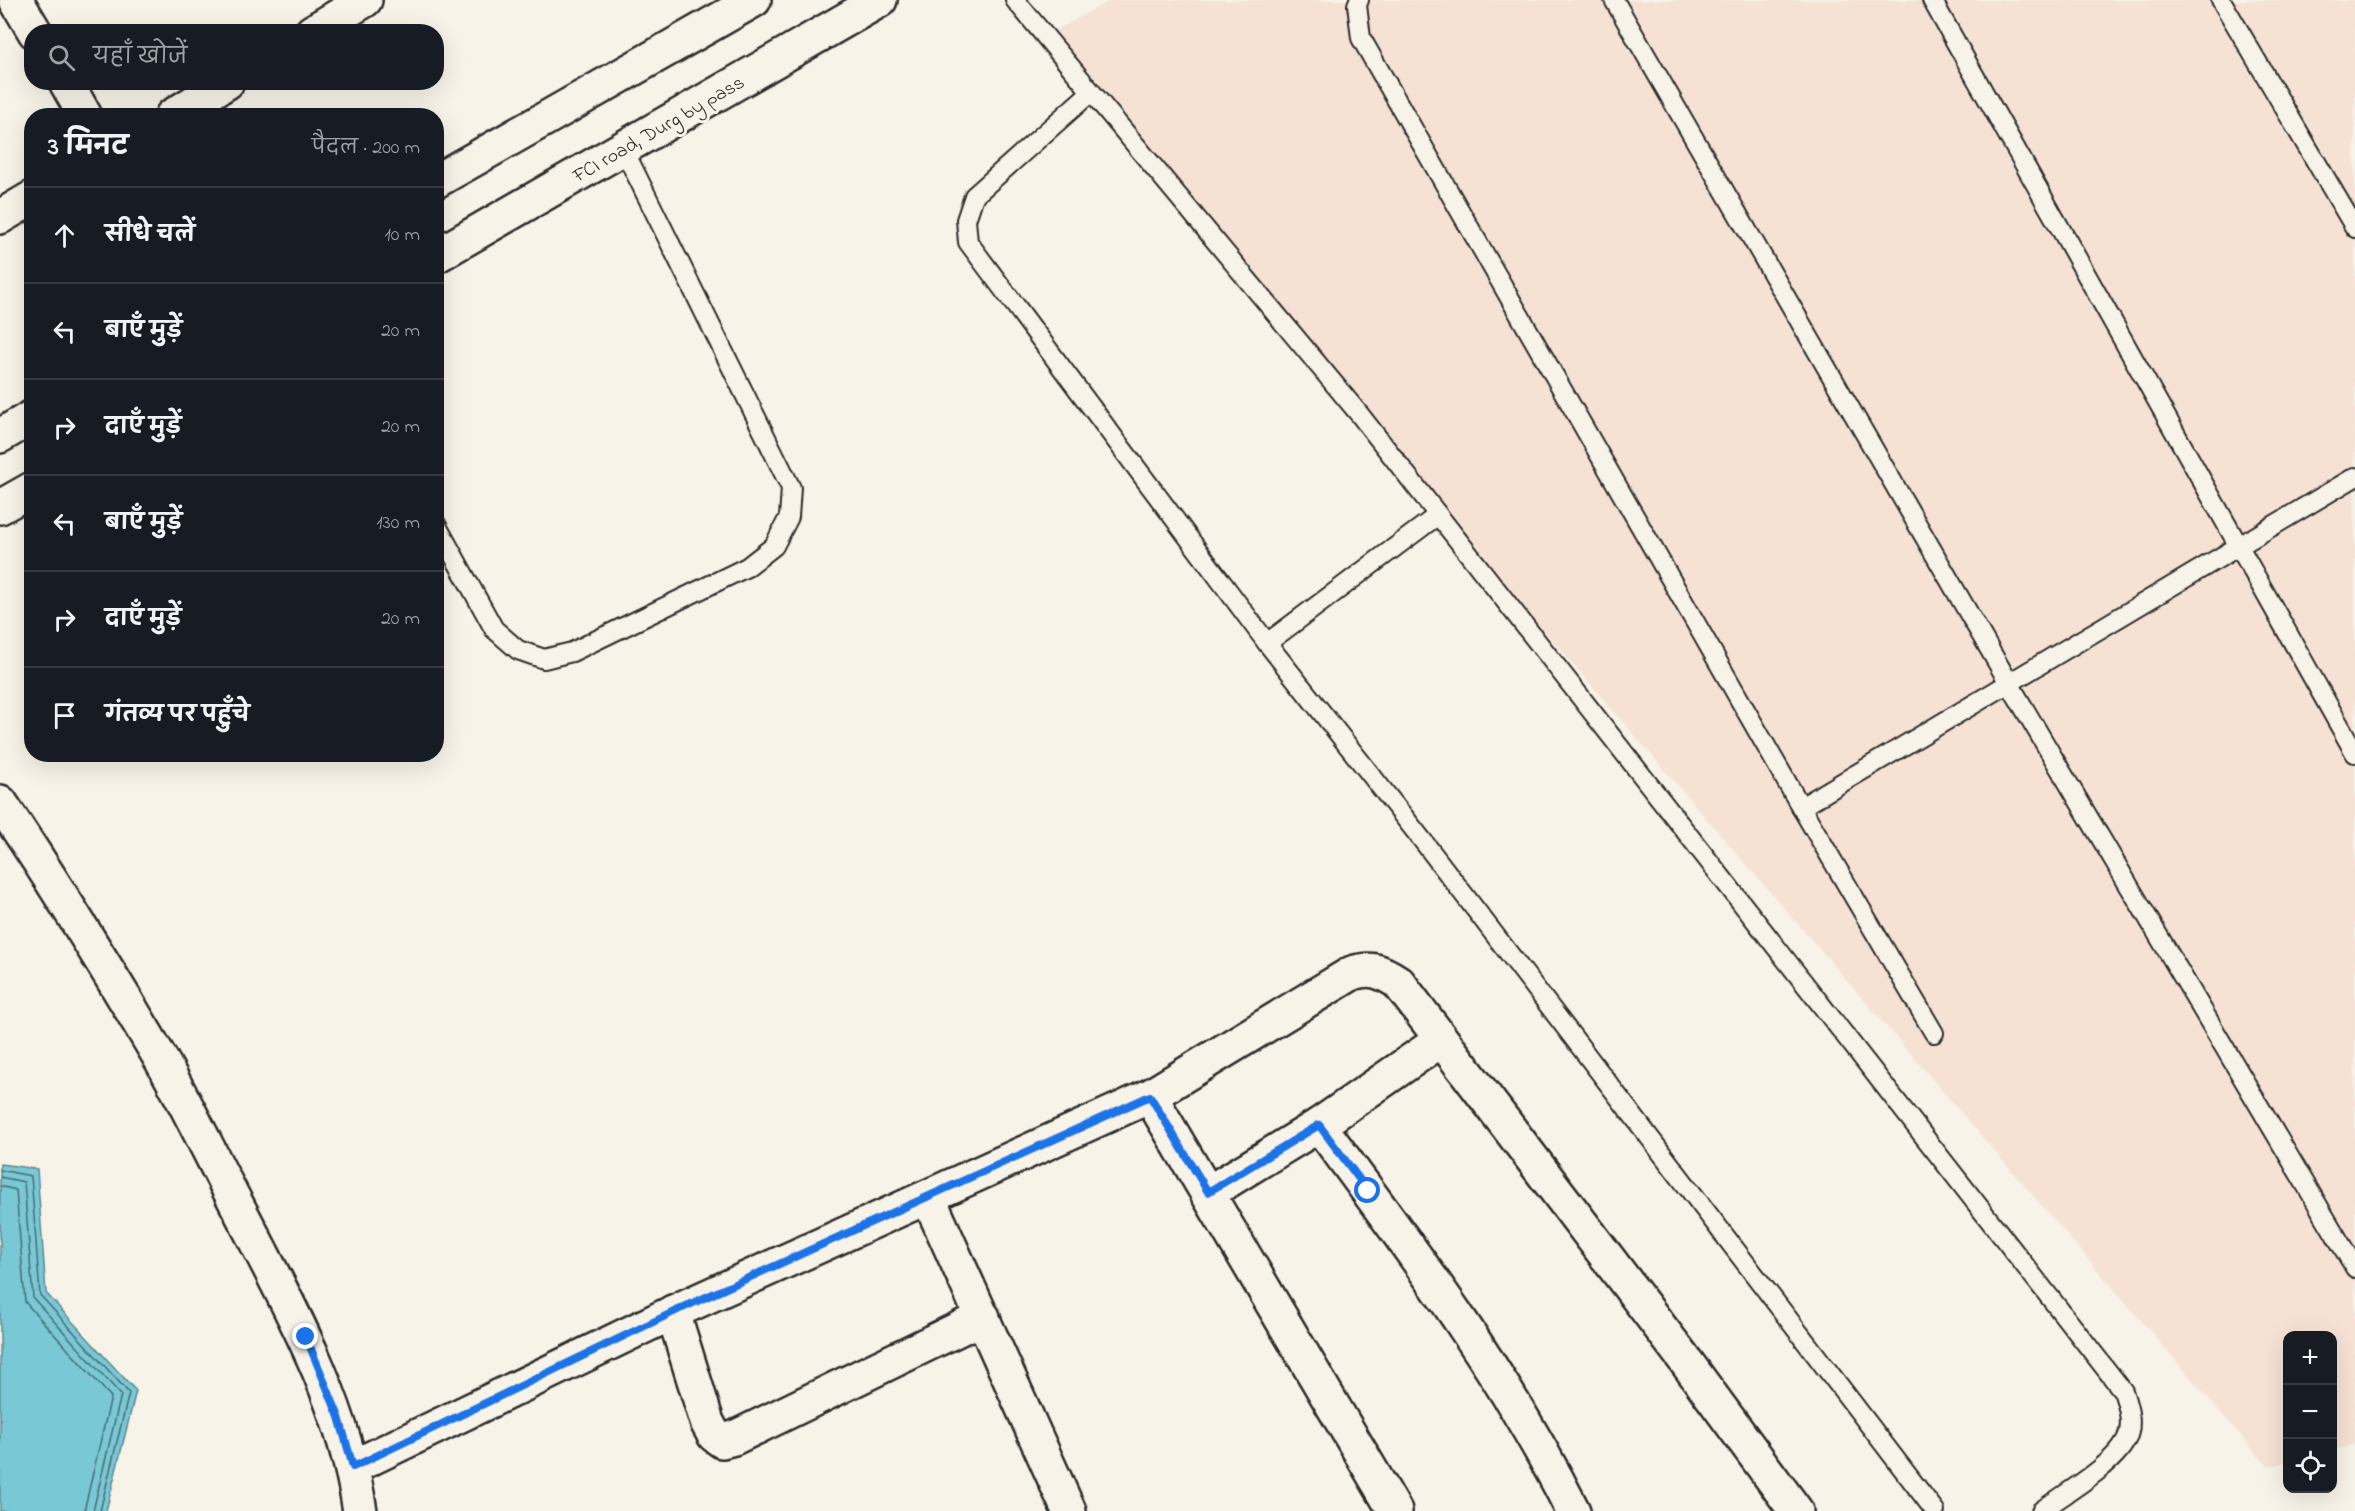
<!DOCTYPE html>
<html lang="hi">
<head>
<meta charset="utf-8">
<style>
  :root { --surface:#171b24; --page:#20242c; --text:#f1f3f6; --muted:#9ea1a6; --line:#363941 }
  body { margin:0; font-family:"Indie Flower","Playpen Sans Deva",sans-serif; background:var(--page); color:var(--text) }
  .controls { position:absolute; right:18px; bottom:18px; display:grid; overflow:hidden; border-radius:12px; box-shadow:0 6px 24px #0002 }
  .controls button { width:54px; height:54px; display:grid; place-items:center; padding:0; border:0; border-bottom:2px solid var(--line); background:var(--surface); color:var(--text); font:30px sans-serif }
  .stop { position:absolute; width:18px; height:18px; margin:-14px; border:4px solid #1a73e8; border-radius:50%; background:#fff }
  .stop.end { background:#1a73e8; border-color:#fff; box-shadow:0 2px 6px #0008 }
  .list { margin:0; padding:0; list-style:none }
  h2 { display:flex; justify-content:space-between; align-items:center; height:78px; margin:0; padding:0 24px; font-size:26px }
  h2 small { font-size:20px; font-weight:400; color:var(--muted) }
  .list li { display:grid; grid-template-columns:39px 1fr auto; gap:18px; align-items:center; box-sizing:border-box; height:96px; padding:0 24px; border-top:2px solid var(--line) }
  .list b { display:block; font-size:22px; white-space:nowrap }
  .list em { font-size:20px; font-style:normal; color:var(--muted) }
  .icon { flex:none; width:33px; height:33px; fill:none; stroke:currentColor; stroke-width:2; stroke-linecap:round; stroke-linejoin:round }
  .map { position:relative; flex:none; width:2355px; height:1511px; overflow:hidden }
  .search { position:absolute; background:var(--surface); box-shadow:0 6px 24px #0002; left:24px; top:24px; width:420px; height:66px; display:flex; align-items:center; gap:15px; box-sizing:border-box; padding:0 21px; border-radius:24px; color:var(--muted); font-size:22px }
  .panel { position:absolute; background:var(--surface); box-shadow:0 6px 24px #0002; left:24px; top:108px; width:420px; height:654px; border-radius:24px }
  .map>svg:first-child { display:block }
  .built { fill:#f6e2d5 }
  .water { fill:#79c8d6; stroke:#5a8992; stroke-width:1.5 }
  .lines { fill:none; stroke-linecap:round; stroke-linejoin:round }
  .shore { stroke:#4a6a6f; stroke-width:1.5 }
  .service-casing { stroke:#2b2b2b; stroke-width:22 }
  .minor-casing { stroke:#2b2b2b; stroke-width:38 }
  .primary-casing { stroke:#2b2b2b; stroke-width:38 }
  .service { stroke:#f7f3e8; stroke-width:18 }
  .minor { stroke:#f7f3e8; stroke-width:33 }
  .primary { stroke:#f7f3e8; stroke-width:33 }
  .route { stroke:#1a73e8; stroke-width:8 }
  .labels { text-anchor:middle; stroke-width:6; stroke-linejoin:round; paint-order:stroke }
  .street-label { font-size:20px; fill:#2b2b2b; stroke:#f7f3e8 }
</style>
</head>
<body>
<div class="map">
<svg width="2355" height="1511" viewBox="0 0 2355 1511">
  <rect width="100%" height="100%" fill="#f7f3e8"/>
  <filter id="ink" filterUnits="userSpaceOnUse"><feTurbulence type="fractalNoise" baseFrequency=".0167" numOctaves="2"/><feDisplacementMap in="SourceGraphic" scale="12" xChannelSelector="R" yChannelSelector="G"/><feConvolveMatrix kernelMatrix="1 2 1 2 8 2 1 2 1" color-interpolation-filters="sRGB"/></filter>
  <g filter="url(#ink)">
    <path class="built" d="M1111 0H2355V1444L2333 1450 2332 1336H2288L2287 1462 2268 1467 1034 42Z"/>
    <path class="water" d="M0 1164 37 1169 46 1293 136 1391 106 1511H0Z"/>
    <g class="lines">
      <g class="shore">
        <path d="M0 1170 31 1176 40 1295 129 1393 100 1511"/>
        <path d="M0 1177 24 1182 33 1298 121 1395 93 1511"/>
        <path d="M0 1186 16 1190 25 1302 111 1397 84 1511"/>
      </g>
      <defs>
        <g id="service">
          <path d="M1015 0 1360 415 2123 1391C2128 1406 2134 1425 2126 1440 2113 1466 2065 1493 2041 1511"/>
          <path d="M1359 0 1357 5 1361 38 1801 807 1934 1033"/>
          <path d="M1614 0 2009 683 2355 1268"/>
          <path d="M1932 0 2355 753"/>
          <path d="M2221 0 2355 228"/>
          <path d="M1091 92 974 196 966 220 968 242 1267 643 1423 841 1935 1511"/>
          <path d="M436 524 494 629 518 650 544 659 572 652 747 567 774 546 789 517 791 488 623 148"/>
          <path d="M1267 643 1438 515"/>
          <path d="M1801 807 2355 477"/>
        </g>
        <g id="minor">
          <path d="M16 0 35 32"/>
          <path d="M312 32 365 0"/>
          <path d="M66 82 85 116"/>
          <path d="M172 116 227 82"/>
          <path d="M0 217 32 198"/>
          <path d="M0 802C56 885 108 970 159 1056 187 1104 211 1156 237 1205 288 1304 343 1399 360 1511"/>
          <path d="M1150 1096 1395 1511"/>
          <path d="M1319 1125C1411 1249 1504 1372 1573 1511"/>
          <path d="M1208 1193 1319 1125 1441 1040"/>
          <path d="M928 1197 1069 1511"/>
          <path d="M673 1312 707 1422 714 1435 722 1441 734 1438 983 1317"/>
          <path d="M353 1467 682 1308 1150 1096 1352 973C1371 967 1381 971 1398 982L1682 1356 1796 1511"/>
        </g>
        <g id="primary">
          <path d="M436 181 754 0"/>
          <path d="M436 256 880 0"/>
          <path d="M0 436 32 417"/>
          <path d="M0 507 32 489"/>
        </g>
      </defs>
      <use href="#service" class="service-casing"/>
      <use href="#minor" class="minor-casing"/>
      <use href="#primary" class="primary-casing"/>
      <use href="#service" class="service"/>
      <use href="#minor" class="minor"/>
      <use href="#primary" class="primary"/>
    </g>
  </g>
  <g class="lines" filter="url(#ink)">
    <path class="route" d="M306 1337 339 1417 353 1467 682 1308 1150 1096 1208 1192 1319 1125 1368 1191"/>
  </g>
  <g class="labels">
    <g class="street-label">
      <text transform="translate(658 128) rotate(-30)" y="7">FCI road, Durg by pass</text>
    </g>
  </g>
</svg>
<div class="controls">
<button>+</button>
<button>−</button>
<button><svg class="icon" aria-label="locate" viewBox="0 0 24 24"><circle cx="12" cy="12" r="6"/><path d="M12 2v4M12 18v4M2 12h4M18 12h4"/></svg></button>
</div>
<div class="stop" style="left:1368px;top:1191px"></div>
<div class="stop end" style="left:306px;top:1337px"></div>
<div class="search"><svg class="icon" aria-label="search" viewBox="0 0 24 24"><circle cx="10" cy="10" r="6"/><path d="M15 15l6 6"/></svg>यहाँ खोजें</div>
<section class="panel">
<h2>3 मिनट<small>पैदल · 200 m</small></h2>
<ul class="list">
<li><svg class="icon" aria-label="ahead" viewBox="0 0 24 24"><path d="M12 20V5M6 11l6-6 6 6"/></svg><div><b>सीधे चलें</b></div><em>10 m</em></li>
<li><svg class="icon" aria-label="left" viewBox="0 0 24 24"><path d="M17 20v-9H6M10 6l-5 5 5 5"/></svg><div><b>बाएँ मुड़ें</b></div><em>20 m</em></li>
<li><svg class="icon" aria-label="right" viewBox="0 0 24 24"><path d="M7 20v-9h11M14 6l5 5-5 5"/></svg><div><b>दाएँ मुड़ें</b></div><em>20 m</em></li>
<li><svg class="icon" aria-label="left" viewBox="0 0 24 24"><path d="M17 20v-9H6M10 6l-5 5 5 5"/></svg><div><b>बाएँ मुड़ें</b></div><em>130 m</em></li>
<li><svg class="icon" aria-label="right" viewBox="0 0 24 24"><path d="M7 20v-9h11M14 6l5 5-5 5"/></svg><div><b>दाएँ मुड़ें</b></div><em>20 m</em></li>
<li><svg class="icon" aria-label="arrive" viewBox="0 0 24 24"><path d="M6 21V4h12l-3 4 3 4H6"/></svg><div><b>गंतव्य पर पहुँचे</b></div></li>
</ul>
</section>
</div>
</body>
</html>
